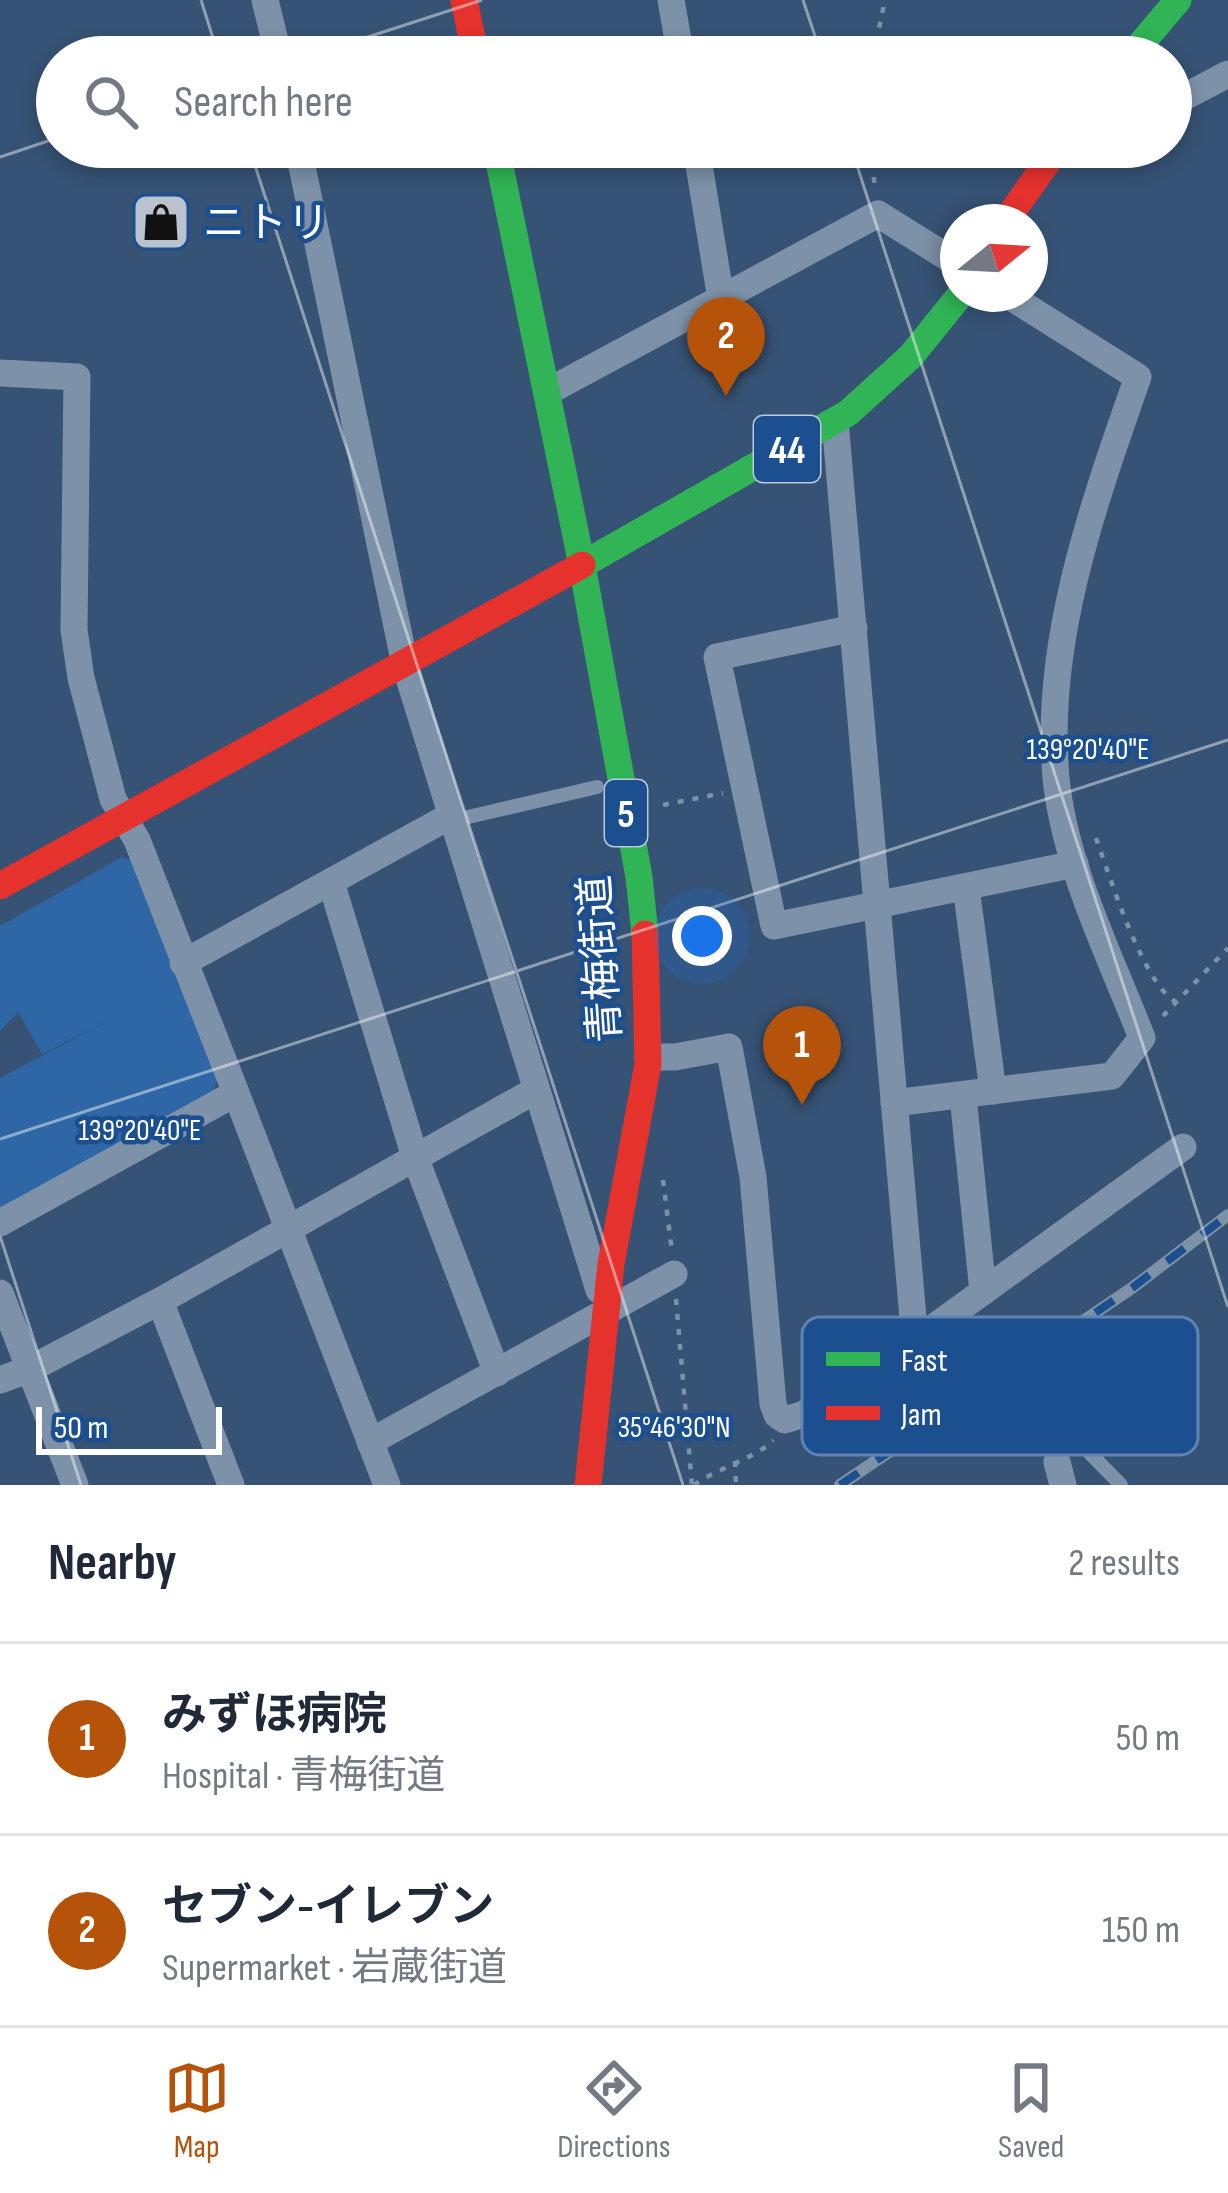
<!DOCTYPE html>
<html lang="en">
<head>
<meta charset="utf-8">
<style>
  :root { --surface:#fff; --page:#f2f2f3; --text:#1f2937; --muted:#747a83; --line:#e0e1e3; --accent:#b45309 }
  body { margin:0; font-family:"Sofia Sans Condensed","Noto Sans JP",sans-serif; background:var(--page); color:var(--text) }
  .compass { position:absolute; left:940px; top:204px; width:108px; height:108px; border-radius:50%; background:var(--surface); box-shadow:0 6px 18px #0003; rotate:72deg }
  .scale { position:absolute; left:36px; bottom:30px; width:186px; box-sizing:border-box; padding-left:12px; border:6px solid #fff; border-top:0; font-size:33px; line-height:42px; white-space:nowrap; color:#fff; -webkit-text-stroke:9px #1b4f8f; paint-order:stroke }
  .you { position:absolute; left:702px; top:936px; width:42px; height:42px; margin:-30px; border:9px solid #fff; border-radius:50%; background:#1a73e8; box-shadow:0 0 0 18px #1a73e833 }
  .badge { display:grid; place-items:center; width:78px; height:78px; border-radius:50%; background:var(--accent); color:#fff; font-size:39px; font-weight:700 }
  .pin { position:absolute; translate:-50% -99px; filter:drop-shadow(0 3px 6px #0008) }
  .pin::after { content:''; position:absolute; top:63px; width:42px; height:36px; background:inherit; clip-path:polygon(0 0,100% 0,50% 100%) }
  .list { margin:0; padding:0; list-style:none }
  h2 { display:flex; justify-content:space-between; align-items:center; height:156px; margin:0; padding:0 48px; font-size:51px }
  h2 small { font-size:39px; font-weight:400; color:var(--muted) }
  .list li { display:grid; grid-template-columns:78px 1fr auto; gap:36px; align-items:center; box-sizing:border-box; height:192px; padding:0 48px; border-top:3px solid var(--line) }
  .list b { display:block; font-size:45px; white-space:nowrap }
  .list p { margin:0; font-size:39px; white-space:nowrap; color:var(--muted) }
  .list em { font-size:39px; font-style:normal; color:var(--muted) }
  .icon { flex:none; width:66px; height:66px; fill:none; stroke:currentColor; stroke-width:2; stroke-linecap:round; stroke-linejoin:round }
  .map { position:relative; flex:none; width:1228px; height:1485px; overflow:hidden }
  .search { position:absolute; background:var(--surface); box-shadow:0 6px 18px #0003; left:36px; right:36px; top:36px; height:132px; display:flex; align-items:center; gap:30px; box-sizing:border-box; padding:0 42px; border-radius:66px; color:var(--muted); font-size:45px }
  .sheet { height:540px; background:var(--surface) }
  nav { display:flex; justify-content:space-around; align-items:center; box-sizing:border-box; height:168px; border-top:3px solid var(--line); background:var(--surface); font-size:33px; color:var(--muted) }
  nav a { display:grid; justify-items:center; gap:6px }
  nav .on { color:var(--accent) }
  .map>svg:first-child { display:block }
  .green { fill:#2f66a5 }
  .lines { fill:none; stroke-linecap:round; stroke-linejoin:round }
  .path { stroke:#7d92a8; stroke-width:4.5; stroke-dasharray:6 9; stroke-linecap:butt }
  .lane { stroke:#7d92a8; stroke-width:14 }
  .street { stroke:#7d92a8; stroke-width:27 }
  .fast { stroke:#30b455; stroke-width:27 }
  .jam { stroke:#e5322d; stroke-width:27 }
  .rail-casing { stroke:#7e92a7; stroke-width:12 }
  .rail { stroke:#1b4f8f; stroke-width:8; stroke-dasharray:22; stroke-linecap:butt }
  .ticks { fill:none; stroke:#fff; stroke-width:3; stroke-opacity:0.45 }
  .labels { text-anchor:middle; stroke-width:9; stroke-linejoin:round; paint-order:stroke }
  .shield { fill:#1b4f8f; stroke:#bbcadd; stroke-width:3 }
  .shield-label { font-size:39px; font-weight:bold; fill:#fff }
  .poi-label { font-size:42px; fill:#fff; stroke:#1b4f8f; text-anchor:start }
  .street-label { font-size:42px; fill:#fff; stroke:#1b4f8f }
  .key { fill:#1b4f8f; stroke:#5f84b1; stroke-width:3 }
  .key-label { font-size:33px; fill:#fff }
  .ticks-label { font-size:30px; text-anchor:middle; fill:#fff; stroke:#1b4f8f; stroke-width:9; stroke-linejoin:round; paint-order:stroke }
</style>
</head>
<body>
<div class="map">
<svg width="1228" height="1485" viewBox="0 0 1228 1485">
  <rect width="100%" height="100%" fill="#365274"/>
  <path class="green" d="M122 857 133 861 217 1080 213 1093 0 1210V1078L109 1020 42 1054 18 1012 0 1031V926Z"/>
  <g class="lines">
    <g class="path">
      <path d="M873 57 885 0"/>
      <path d="M871 147 875 190"/>
      <path d="M663 805 723 793"/>
      <path d="M1096 838C1110 877 1143 984 1176 1002"/>
      <path d="M1163 1016 1228 948"/>
      <path d="M663 1180 672 1252"/>
      <path d="M676 1299 692 1485"/>
      <path d="M735 1461 736 1485"/>
      <path d="M694 1485C716 1469 760 1456 773 1440"/>
    </g>
    <g class="lane">
      <path d="M451 821 597 787"/>
      <path d="M1071 1434 1121 1485"/>
    </g>
    <g class="street">
      <path d="M265 0 279 57"/>
      <path d="M671 0 681 57"/>
      <path d="M1171 104 1228 74"/>
      <path d="M298 147 405 665 599 1290"/>
      <path d="M696 147 721 299"/>
      <path d="M0 373 77 377 74 630 81 678 113 799 137 840 236 1093"/>
      <path d="M547 392 878 214 958 264"/>
      <path d="M835 421 915 1341"/>
      <path d="M854 628 717 657 774 926 1075 864"/>
      <path d="M331 882 415 1157 497 1373"/>
      <path d="M966 887 993 1091"/>
      <path d="M183 963 450 816"/>
      <path d="M648 1057H675L729 1047 753 1177 773 1404 777 1415 785 1420 804 1414 915 1341 1183 1147"/>
      <path d="M963 1096 983 1292"/>
      <path d="M894 1103 1112 1076 1142 1038C1111 958 1068 873 1057 787 1041 649 1093 505 1138 377L1006 294"/>
      <path d="M0 1223 236 1093 387 1485"/>
      <path d="M0 1293 75 1485"/>
      <path d="M160 1301 231 1485"/>
      <path d="M0 1380 30 1369 160 1301 536 1090"/>
      <path d="M370 1442 674 1274"/>
      <path d="M1057 1462 1063 1485"/>
    </g>
    <g class="fast">
      <path d="M1130 57 1178 0"/>
      <path d="M496 147 582 565 639 877 645 934"/>
      <path d="M582 565 848 413 911 356 961 294"/>
    </g>
    <g class="jam">
      <path d="M464 0 476 57"/>
      <path d="M1005 222 1058 147"/>
      <path d="M0 886 582 565"/>
      <path d="M588 1485 611 1264 648 1064 645 934"/>
    </g>
    <defs>
      <path id="rail" d="M840 1485 1132 1288 1228 1215"/>
    </defs>
    <use href="#rail" class="rail-casing"/>
    <use href="#rail" class="rail"/>
  </g>
  <path class="ticks" d="M201 0 219 57M803 0 822 57M306 57 482 0M249 147 683 1485M851 147 1228 1307M0 157 57 138M0 1139 1228 740M0 1236 81 1485"/>
  <defs>
    <symbol id="shop-square" viewBox="-11 -11 22 22"><rect x="-9" y="-9" width="18" height="18" rx="4" fill="#b9c2ce" stroke="#1b4f8f"/><path d="M-5-2.5h2.3a2.7 3.5 0 0 1 5.4 0H5L5.5 6h-11ZM-1.5-2.5h3a1.5 2.3 0 0 0-3 0Z" fill="#111"/></symbol>
  </defs>
  <g fill-rule="evenodd">
    <use href="#shop-square" x="128" y="189" width="66" height="66"/>
  </g>
  <g class="labels">
    <g class="shield">
      <rect x="754" y="416" width="66" height="66" rx="9"/>
      <rect x="605" y="780" width="42" height="66" rx="9"/>
    </g>
    <g class="shield-label">
      <text x="787" y="463">44</text>
      <text x="626" y="827">5</text>
    </g>
    <g class="poi-label">
      <text x="203" y="237">ニトリ</text>
    </g>
    <g class="street-label">
      <text transform="translate(599 959) rotate(-94)" y="15">青梅街道</text>
    </g>
  </g>
  <rect x="802" y="1317" width="396" height="138" rx="18" class="key"/>
  <rect x="826" y="1352" width="54" height="14" fill="#30b455"/>
  <rect x="826" y="1406" width="54" height="14" fill="#e5322d"/>
  <g class="key-label">
    <text x="901" y="1371">Fast</text>
    <text x="901" y="1425">Jam</text>
  </g>
  <g class="ticks-label">
    <text x="1088" y="759">139°20'40"E</text>
    <text x="140" y="1140">139°20'40"E</text>
    <text x="674" y="1437">35°46'30"N</text>
  </g>
</svg>
<svg class="compass" viewBox="-18 -18 36 36"><path d="M0-13l5 13h-10z" fill="#e53935"/><path d="M0 13l5-13h-10z" fill="#747a83"/></svg>
<div class="scale">50 m</div>
<div class="you"></div>
<div class="pin badge" style="left:802px;top:1105px">1</div>
<div class="pin badge" style="left:726px;top:396px">2</div>
<div class="search"><svg class="icon" aria-label="search" viewBox="0 0 24 24"><circle cx="10" cy="10" r="6"/><path d="M15 15l6 6"/></svg>Search here</div>
</div>
<section class="sheet">
<h2>Nearby<small>2 results</small></h2>
<ul class="list">
<li><span class="badge">1</span><div><b>みずほ病院</b><p>Hospital · 青梅街道</p></div><em>50 m</em></li>
<li><span class="badge">2</span><div><b>セブン-イレブン</b><p>Supermarket · 岩蔵街道</p></div><em>150 m</em></li>
</ul>
</section>
<nav>
<a class="on"><svg class="icon" aria-label="map" viewBox="0 0 24 24"><path d="M3 6l6-2 6 2 6-2v14l-6 2-6-2-6 2zM9 4v14M15 6v14"/></svg>Map</a>
<a><svg class="icon" aria-label="directions" viewBox="0 0 24 24"><path d="M12 3l9 9-9 9-9-9zM9 14v-3h6M13 9l2 2-2 2"/></svg>Directions</a>
<a><svg class="icon" aria-label="saved" viewBox="0 0 24 24"><path d="M7 4h10v16l-5-4-5 4z"/></svg>Saved</a>
</nav>
</body>
</html>
